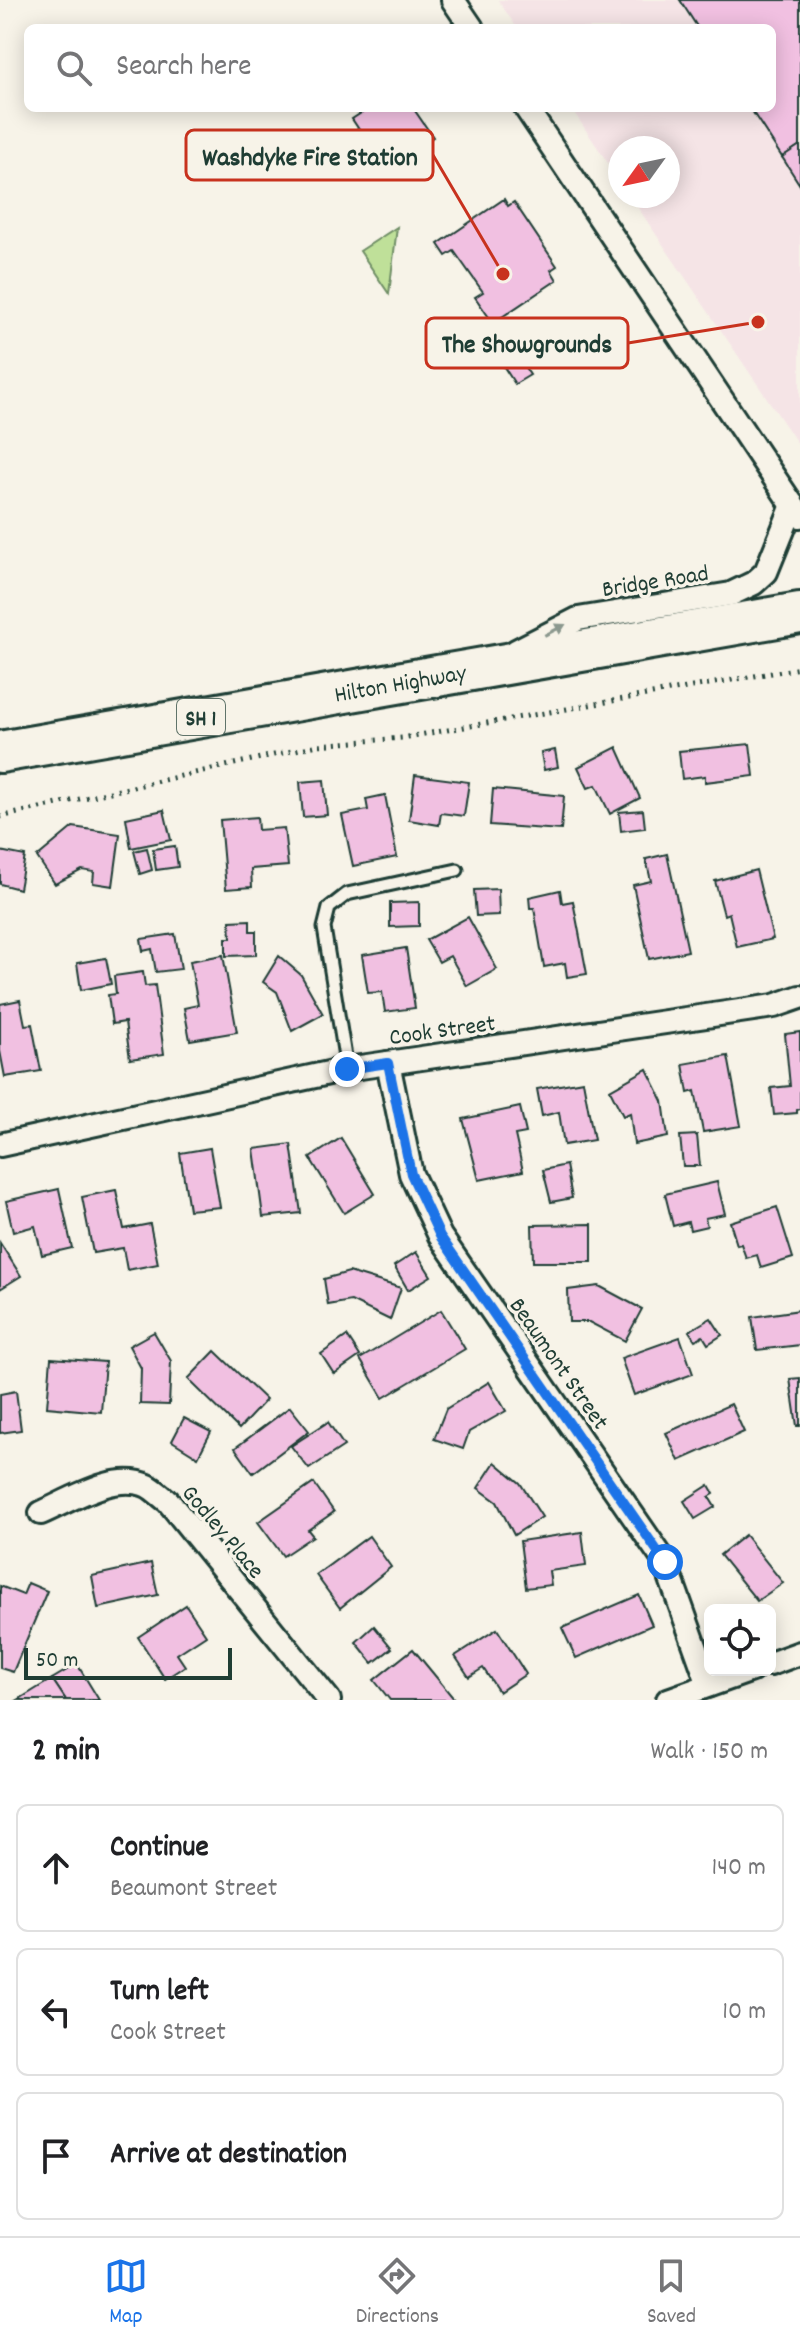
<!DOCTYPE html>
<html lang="en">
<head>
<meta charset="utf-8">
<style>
  :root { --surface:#fff; --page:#f6f6f6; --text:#202124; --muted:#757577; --line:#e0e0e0; --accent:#1a73e8 }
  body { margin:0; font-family:Dekko,sans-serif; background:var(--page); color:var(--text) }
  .controls { position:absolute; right:24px; bottom:24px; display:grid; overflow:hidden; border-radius:12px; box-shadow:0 4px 20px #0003 }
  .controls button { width:72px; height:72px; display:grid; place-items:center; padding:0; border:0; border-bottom:2px solid var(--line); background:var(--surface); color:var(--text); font:40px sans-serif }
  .compass { position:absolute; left:608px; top:136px; width:72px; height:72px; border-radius:50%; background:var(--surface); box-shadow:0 4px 20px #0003; rotate:237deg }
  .scale { position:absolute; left:24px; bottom:20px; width:208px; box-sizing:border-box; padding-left:8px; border:4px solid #1f3d34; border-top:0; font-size:22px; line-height:28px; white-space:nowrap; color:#1f3d34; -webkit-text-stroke:6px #f7f3e8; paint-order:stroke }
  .stop { position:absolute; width:24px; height:24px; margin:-18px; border:6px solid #1a73e8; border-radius:50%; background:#fff }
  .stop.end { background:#1a73e8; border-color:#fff; box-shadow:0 2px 8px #0008 }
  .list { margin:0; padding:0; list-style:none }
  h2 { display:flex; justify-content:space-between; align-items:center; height:104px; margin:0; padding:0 32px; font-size:34px }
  h2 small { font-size:26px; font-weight:400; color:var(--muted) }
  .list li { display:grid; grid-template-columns:52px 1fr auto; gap:24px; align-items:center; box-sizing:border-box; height:128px; margin:0 16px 16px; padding:0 16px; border:2px solid var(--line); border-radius:12px }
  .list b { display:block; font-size:30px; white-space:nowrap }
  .list p { margin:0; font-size:26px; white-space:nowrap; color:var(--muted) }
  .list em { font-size:26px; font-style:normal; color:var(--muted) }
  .icon { flex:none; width:44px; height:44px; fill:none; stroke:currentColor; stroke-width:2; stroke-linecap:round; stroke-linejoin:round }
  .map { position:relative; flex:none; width:800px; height:1700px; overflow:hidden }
  .search { position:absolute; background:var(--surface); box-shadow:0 4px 20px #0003; left:24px; right:24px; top:24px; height:88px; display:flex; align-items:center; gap:20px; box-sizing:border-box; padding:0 28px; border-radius:12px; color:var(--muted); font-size:30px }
  .sheet { height:536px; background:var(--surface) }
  nav { display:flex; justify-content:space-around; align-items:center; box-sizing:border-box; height:112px; border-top:2px solid var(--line); background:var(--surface); font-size:22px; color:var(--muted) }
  nav a { display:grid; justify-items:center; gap:4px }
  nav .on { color:var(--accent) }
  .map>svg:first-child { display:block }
  .built { fill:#f5e4e6 }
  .green { fill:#bfe099; stroke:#6f8e66; stroke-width:2 }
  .building { fill:#f1c0e1; stroke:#1f3d34; stroke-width:2 }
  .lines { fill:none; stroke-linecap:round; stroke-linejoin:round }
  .lane-casing { stroke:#1f3d34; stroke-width:17 }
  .street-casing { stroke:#1f3d34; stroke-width:28 }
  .highway-casing { stroke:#1f3d34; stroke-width:46 }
  .path { stroke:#1f3d34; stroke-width:5; stroke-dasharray:2 6; stroke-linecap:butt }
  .lane { stroke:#f7f3e8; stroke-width:11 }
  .street { stroke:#f7f3e8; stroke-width:22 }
  .highway { stroke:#f7f3e8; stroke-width:40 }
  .oneway { fill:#8b988e }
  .route { stroke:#1a73e8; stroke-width:10 }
  .labels { text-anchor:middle; stroke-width:7; stroke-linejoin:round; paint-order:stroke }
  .shield { fill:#f7f3e8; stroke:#60746a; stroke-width:2 }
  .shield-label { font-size:22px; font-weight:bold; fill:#1f3d34 }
  .street-label { font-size:24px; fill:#1f3d34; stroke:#f7f3e8 }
  .leader { fill:none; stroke:#c8321e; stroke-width:3 }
  .callout-dot { fill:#c8321e; stroke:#f7f3e8; stroke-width:3 }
  .callout { fill:#f7f3e8; stroke:#c8321e; stroke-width:3 }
  .callout-label { font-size:26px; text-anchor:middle; font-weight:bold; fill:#1f3d34 }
</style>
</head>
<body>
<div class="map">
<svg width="800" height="1700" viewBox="0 0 800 1700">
  <rect width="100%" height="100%" fill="#f7f3e8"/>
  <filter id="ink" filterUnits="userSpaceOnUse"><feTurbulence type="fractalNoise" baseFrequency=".0125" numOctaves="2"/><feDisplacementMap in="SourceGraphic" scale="16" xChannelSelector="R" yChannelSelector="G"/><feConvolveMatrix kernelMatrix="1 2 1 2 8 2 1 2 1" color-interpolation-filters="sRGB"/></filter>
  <g filter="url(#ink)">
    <path class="built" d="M498 0H800V447L630 196H668V148H620V181L571 108H772V28H517Z"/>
    <path class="green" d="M397 227 389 294 360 251Z"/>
    <g class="building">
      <path d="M680 0H800V145L782 157 750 108H772V28H698Z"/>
      <path d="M369 108H413L433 137 408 154 394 134 372 149 352 119Z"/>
      <path d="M800 145V185L782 157Z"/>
      <path d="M504 199 508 206 514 202 557 266 551 270 557 280 493 323 475 297 483 292 454 251 446 256 438 244Z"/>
      <path d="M516 354 530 375 515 384 502 364Z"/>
      <path d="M750 744 754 776 705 782V776L682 779 679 751Z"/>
      <path d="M617 747 640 798 610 814 596 785 588 788 578 767Z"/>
      <path d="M555 750 558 767 544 770 541 753Z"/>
      <path d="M415 775 469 782 464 816 441 813 439 825 409 820Z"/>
      <path d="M324 780 327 815 303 817 300 782Z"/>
      <path d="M493 789 564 796 561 830 490 825Z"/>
      <path d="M385 795 397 857 353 866 342 815 368 810 366 799Z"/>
      <path d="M164 810 171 840 131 848 126 818Z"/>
      <path d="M643 810 645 828 621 831 619 812Z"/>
      <path d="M257 817 258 830 284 828 288 866 251 869 252 887 226 889 220 820Z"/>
      <path d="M73 827 120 834 113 886 93 883 94 872 82 870 55 884 37 857Z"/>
      <path d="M175 846 178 867 156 870 153 849Z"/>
      <path d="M147 848 152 870 140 874 134 851Z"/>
      <path d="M0 851 25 856 19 889 0 884Z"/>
      <path d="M667 854 688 951 649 959 633 885 651 881 646 859Z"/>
      <path d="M756 870 773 939 737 947 729 913 724 915 715 881Z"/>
      <path d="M498 889 499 915 476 916 474 890Z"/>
      <path d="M560 890 562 903 573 901 587 974 567 977 565 963 544 967 534 908H530L529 897Z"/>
      <path d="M419 902V926L390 927V903Z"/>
      <path d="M468 917 497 969 467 986 450 956 439 962 426 940Z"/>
      <path d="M250 920V931H256V955L226 956V938H231L230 921Z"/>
      <path d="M175 934 181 969 156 972 152 949 143 951 141 939Z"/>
      <path d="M406 948 415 1008 385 1012 382 992 368 993 362 955Z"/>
      <path d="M223 955 237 1032 190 1040 184 1008 198 1005 190 961Z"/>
      <path d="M279 956 301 975 323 1014 292 1031 277 992 263 982Z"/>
      <path d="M106 958 111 984 81 990 77 963Z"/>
      <path d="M143 972 145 986 155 985 164 1054 130 1059 125 1022 112 1024 108 995 116 994 114 976Z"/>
      <path d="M20 1000 25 1025 32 1024 41 1071 5 1077 0 1051V1004Z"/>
      <path d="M800 1032V1109L797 1110V1113L774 1115 771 1088 790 1086 785 1034Z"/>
      <path d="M728 1056 741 1126 703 1132 695 1091 688 1093 683 1064Z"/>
      <path d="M647 1069 663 1101 668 1137 634 1144 630 1113 623 1116 610 1090Z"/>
      <path d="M583 1081 594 1140 564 1145 559 1112 542 1116 537 1089Z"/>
      <path d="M520 1107 526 1133 515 1135 523 1171 479 1180 463 1119Z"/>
      <path d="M697 1135 700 1166H683L680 1136Z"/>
      <path d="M341 1138 375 1194 344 1213 310 1158Z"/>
      <path d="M291 1144 301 1213 263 1217 254 1149Z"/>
      <path d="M210 1148 220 1207 189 1210 180 1153Z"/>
      <path d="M566 1165 572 1198 551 1202 543 1170Z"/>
      <path d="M717 1182 725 1214 705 1218 707 1226 690 1230 688 1222 673 1226 665 1194Z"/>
      <path d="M59 1189 72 1248 42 1255 35 1226 13 1232 6 1201Z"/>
      <path d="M116 1190 124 1229 150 1224 158 1264 127 1270 123 1248 93 1253 82 1197Z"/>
      <path d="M777 1207 793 1258 761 1268 757 1255 746 1258 741 1244 737 1245 730 1222Z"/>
      <path d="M592 1224V1262H533L532 1225Z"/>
      <path d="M0 1243 21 1276 0 1289Z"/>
      <path d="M416 1252 431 1276 408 1290 394 1266Z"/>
      <path d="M349 1272 401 1288 390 1320 351 1301 328 1305 324 1279Z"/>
      <path d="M599 1286 642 1309 625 1341 589 1322H569L568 1290Z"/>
      <path d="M441 1310 465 1349 383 1398 360 1359Z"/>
      <path d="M800 1310V1345L757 1350 752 1317Z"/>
      <path d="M711 1318 722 1335 708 1344 703 1336 695 1340 689 1331Z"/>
      <path d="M154 1332 171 1361 169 1405 140 1404 141 1368 129 1346Z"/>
      <path d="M347 1336 360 1356 334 1374 321 1354Z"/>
      <path d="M680 1337 693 1374 634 1395 621 1358Z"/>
      <path d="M215 1351 266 1400 239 1429 188 1379Z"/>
      <path d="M51 1358 105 1362 101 1412 47 1407Z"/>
      <path d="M800 1378V1426H797L790 1379Z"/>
      <path d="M489 1382 506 1411 469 1432 463 1449 434 1439 446 1409Z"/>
      <path d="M16 1391 21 1430 0 1433V1394Z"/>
      <path d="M731 1404 744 1432 679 1461 666 1433Z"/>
      <path d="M290 1407 309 1431 253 1473 235 1448Z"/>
      <path d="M184 1418 211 1432 198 1457 172 1441Z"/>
      <path d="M328 1422 344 1446 309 1469 291 1446Z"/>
      <path d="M495 1462 520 1483 542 1517 514 1535 497 1502 478 1488Z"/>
      <path d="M314 1483 334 1512 308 1530 313 1536 283 1556 258 1522Z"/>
      <path d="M709 1485 714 1494 709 1497 715 1507 695 1519 684 1501Z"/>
      <path d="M582 1532 586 1566 549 1571 551 1585 526 1588 520 1541Z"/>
      <path d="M745 1535 783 1583 757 1601 720 1555Z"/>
      <path d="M369 1536 391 1567 340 1608 316 1575Z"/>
      <path d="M151 1563 158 1595 98 1608 92 1576Z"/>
      <path d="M28 1583 47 1591 13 1672 0 1668V1586L23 1595Z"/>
      <path d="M639 1595 652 1625 576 1658 562 1628Z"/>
      <path d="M186 1605 206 1635 177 1654 185 1666 165 1679 138 1637Z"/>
      <path d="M374 1626 392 1648 373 1663 356 1642Z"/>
      <path d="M497 1629 526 1674 499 1692 483 1668 469 1677 455 1656Z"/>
      <path d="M413 1649 455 1700H390L374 1680Z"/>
      <path d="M77 1664 99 1700H66L52 1679Z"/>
      <path d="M52 1679 66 1700H18Z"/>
    </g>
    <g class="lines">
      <defs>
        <path id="lane" d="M347 1069 324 928 329 908 347 894 457 870"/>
        <g id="street">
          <path d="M453 0 472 28"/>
          <path d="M526 108 800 516"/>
          <path d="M516 651 578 619 731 594 754 583 766 572 793 505"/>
          <path d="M388 1063 411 1174 440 1236 665 1562 709 1685"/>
          <path d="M0 1145 347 1069 774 1006 800 997"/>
          <path d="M41 1513C71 1500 115 1471 148 1486 155 1490 162 1497 168 1501L329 1700"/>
          <path d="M770 1664 800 1653"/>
          <path d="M668 1700 752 1670"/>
        </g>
        <g id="highway">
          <path id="s1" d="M0 752 800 613"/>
        </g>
      </defs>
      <use href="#lane" class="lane-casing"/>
      <use href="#street" class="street-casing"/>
      <use href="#highway" class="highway-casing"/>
      <path class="path" d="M0 817 318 745 402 738 800 668"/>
      <use href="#lane" class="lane"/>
      <use href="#street" class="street"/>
      <use href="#highway" class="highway"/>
    </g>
    <defs><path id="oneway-solid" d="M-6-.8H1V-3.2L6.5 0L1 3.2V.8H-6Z" transform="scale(2)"/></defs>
    <use class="oneway" href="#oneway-solid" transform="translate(555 630) rotate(-27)"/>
  </g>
  <g class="lines" filter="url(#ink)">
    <path class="route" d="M347 1069 388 1063 411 1174 440 1236 665 1562"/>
  </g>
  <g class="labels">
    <rect class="shield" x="177" y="699" width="48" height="36" rx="6"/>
    <g class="shield-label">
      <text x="201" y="725">SH 1</text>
    </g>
    <g class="street-label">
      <text transform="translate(655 580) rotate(-9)" y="8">Bridge Road</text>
      <text dy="8" stroke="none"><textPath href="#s1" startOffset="406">Hilton Highway</textPath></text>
      <text transform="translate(442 1029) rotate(-8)" y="8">Cook Street</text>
      <text transform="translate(560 1363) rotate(55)" y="8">Beaumont Street</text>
      <text transform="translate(224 1531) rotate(50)" y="8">Godley Place</text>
    </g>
  </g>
  <path class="leader" d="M503 274L433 155M758 322L628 343"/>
  <g class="callout-dot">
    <circle cx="503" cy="274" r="8"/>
    <circle cx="758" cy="322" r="8"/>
  </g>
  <g class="callout">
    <rect x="186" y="130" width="247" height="50" rx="8"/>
    <rect x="426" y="318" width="202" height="50" rx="8"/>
  </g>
  <g class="callout-label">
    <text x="310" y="165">Washdyke Fire Station</text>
    <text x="527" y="352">The Showgrounds</text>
  </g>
</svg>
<div class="controls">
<button><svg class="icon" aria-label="locate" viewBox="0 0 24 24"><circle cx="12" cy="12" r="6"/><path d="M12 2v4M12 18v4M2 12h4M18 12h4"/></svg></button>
</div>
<svg class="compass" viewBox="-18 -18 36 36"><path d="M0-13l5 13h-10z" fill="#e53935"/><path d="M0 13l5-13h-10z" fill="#757577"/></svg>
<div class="scale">50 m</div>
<div class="stop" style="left:665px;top:1562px"></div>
<div class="stop end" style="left:347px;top:1069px"></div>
<div class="search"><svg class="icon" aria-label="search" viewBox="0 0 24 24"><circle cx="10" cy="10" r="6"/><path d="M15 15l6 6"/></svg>Search here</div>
</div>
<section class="sheet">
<h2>2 min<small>Walk · 150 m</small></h2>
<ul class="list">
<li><svg class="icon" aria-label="ahead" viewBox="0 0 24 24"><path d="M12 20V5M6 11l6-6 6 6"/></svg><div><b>Continue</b><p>Beaumont Street</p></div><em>140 m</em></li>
<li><svg class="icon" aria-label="left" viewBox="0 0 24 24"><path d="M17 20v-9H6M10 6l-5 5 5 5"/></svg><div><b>Turn left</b><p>Cook Street</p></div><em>10 m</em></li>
<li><svg class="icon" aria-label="arrive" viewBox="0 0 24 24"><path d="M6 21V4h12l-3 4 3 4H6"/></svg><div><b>Arrive at destination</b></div></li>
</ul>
</section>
<nav>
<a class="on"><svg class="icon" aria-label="map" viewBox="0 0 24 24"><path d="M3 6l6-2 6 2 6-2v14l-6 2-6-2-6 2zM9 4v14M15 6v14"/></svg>Map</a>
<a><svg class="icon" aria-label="directions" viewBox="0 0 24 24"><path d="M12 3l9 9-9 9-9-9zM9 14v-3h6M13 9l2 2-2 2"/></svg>Directions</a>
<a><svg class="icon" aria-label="saved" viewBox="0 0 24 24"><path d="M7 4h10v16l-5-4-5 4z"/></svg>Saved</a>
</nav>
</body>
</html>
